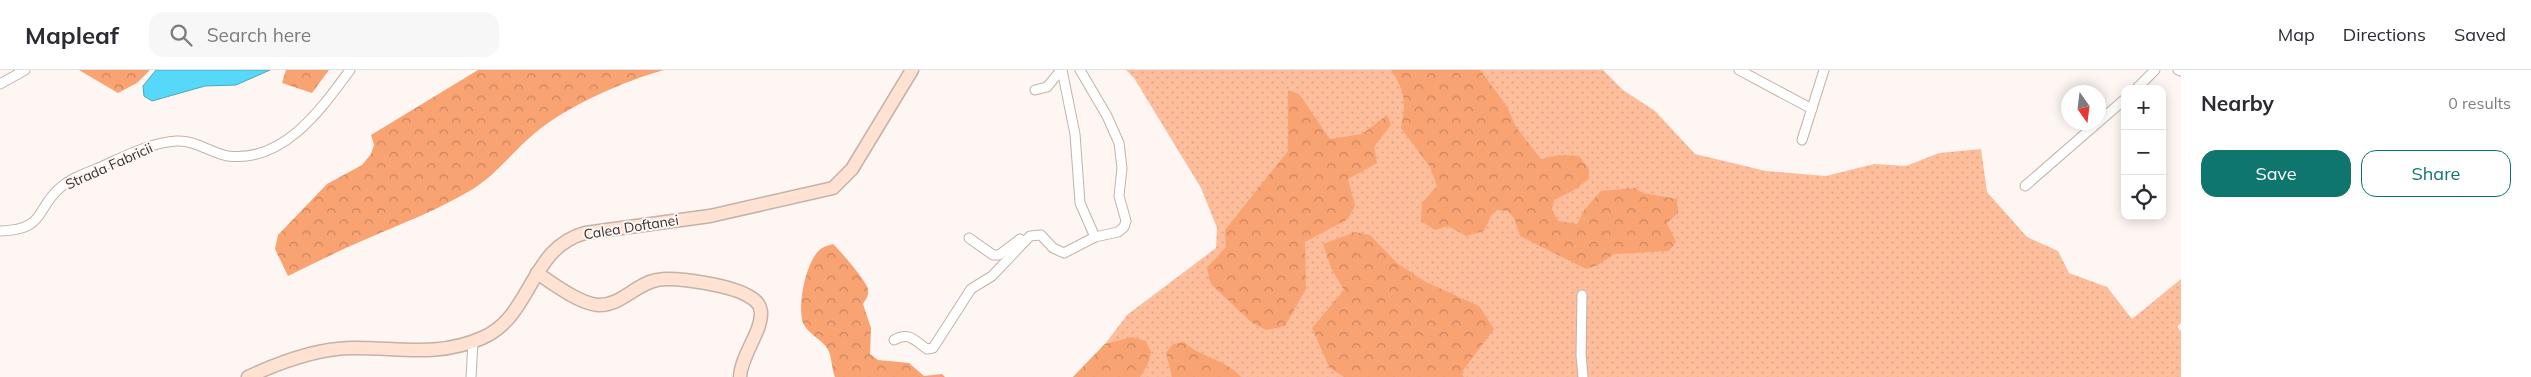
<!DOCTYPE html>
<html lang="en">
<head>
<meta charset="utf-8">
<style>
  :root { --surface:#fff; --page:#f7f7f7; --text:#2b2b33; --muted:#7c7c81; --line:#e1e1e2; --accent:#0f766e }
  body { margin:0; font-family:Mulish,sans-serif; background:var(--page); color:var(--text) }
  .controls { position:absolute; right:15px; top:15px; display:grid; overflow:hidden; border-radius:10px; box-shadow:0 2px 12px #0003 }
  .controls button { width:45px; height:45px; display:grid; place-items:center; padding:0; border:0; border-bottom:1px solid var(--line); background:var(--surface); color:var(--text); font:25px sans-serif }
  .compass { position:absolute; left:2061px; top:15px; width:45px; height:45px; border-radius:50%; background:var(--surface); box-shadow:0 2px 12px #0003; rotate:166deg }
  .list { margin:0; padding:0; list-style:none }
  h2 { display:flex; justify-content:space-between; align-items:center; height:65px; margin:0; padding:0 20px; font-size:21px }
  h2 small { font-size:16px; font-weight:400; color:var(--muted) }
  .actions { display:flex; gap:10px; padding:15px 20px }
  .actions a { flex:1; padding:11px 0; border:1px solid var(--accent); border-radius:15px; text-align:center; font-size:18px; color:var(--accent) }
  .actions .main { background:var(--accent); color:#fff }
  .icon { flex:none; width:28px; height:28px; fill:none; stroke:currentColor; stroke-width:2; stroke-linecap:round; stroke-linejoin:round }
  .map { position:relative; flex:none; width:2181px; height:307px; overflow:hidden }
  header { display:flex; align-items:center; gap:30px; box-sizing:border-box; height:70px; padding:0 25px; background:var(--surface); border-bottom:1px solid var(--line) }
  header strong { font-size:24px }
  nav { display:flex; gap:28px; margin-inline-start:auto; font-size:18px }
  .search { width:350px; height:45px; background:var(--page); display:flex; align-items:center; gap:12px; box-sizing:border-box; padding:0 18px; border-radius:15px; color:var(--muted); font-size:19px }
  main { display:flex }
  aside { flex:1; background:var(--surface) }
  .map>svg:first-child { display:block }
  .green { fill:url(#green-dots) }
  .forest { fill:url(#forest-crowns) }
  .water { fill:#56d9f9; stroke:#4ea7bc }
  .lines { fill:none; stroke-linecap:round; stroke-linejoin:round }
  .street-casing { stroke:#c4b2a8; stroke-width:11 }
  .secondary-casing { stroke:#c4b2a8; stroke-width:15 }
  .street { stroke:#fff; stroke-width:9 }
  .secondary { stroke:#ffe2d2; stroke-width:12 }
  .labels { text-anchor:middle; stroke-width:4; stroke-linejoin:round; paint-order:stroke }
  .street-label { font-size:14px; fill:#3a322f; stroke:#fef6f2 }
</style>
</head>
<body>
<header>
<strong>Mapleaf</strong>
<div class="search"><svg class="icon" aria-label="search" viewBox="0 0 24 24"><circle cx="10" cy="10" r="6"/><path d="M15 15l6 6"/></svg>Search here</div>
<nav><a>Map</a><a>Directions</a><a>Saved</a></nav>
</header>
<main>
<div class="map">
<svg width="2181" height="307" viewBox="0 0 2181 307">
  <defs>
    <pattern id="green-dots" width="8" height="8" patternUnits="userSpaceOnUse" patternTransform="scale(1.25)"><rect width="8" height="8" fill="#febe9c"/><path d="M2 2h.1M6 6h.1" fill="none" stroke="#daa487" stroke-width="1.8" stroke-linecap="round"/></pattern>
    <pattern id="forest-crowns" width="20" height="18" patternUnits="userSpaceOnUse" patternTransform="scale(1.25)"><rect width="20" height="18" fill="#f9a272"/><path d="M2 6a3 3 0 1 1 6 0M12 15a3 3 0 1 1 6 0" fill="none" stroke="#cb855e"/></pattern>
  </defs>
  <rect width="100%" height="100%" fill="#fef6f2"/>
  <path class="green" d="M1126 0H1603L1623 20 1655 41 1695 84 1766 101 1826 106 1874 94 1906 96 1939 83 1981 79 1987 122 2027 167 2058 181 2069 203 2107 217 2132 249 2181 209V253L2177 257 2181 261V307H1073L1105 274 1127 245 1216 178 1217 158 1201 118 1134 8Z"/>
  <g class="forest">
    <path d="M79 0H150L137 13 118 23Z"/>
    <path d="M286 0H329L312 23 282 13Z"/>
    <path d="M478 0H664C624 11 567 36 535 63 513 81 497 104 473 119 438 140 401 154 364 170 338 181 313 194 288 206L275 179 278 165 327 114 362 95 371 84 374 75 371 65Z"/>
    <path d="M1391 0H1480L1506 35 1516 57 1541 89 1559 85 1579 86 1589 99V109L1574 120 1554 130 1552 140 1558 151 1577 154 1585 139 1601 121 1635 118 1642 123 1677 129 1678 143 1667 153 1676 172 1669 181 1614 184 1598 195 1586 199 1520 166 1515 150 1508 141 1497 140 1491 146 1484 161 1466 166 1448 156 1435 160 1421 151 1422 133 1437 116 1430 97 1401 58C1406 32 1406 23 1391 0Z"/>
    <path d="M1288 20 1299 24 1330 69 1362 64 1387 45 1391 55 1374 77 1377 93 1348 109 1355 135 1348 149 1305 172 1306 219 1285 256 1266 260 1252 253 1211 214 1207 198 1226 177 1225 160 1288 81Z"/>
    <path d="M1355 162 1370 165 1397 193 1426 212 1479 236 1494 259 1461 303 1464 307H1344L1329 297 1312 258 1344 220 1331 198 1323 174Z"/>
    <path d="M833 174C839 179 867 212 868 219 869 226 866 229 863 234L871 258 870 284 878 290 909 293 924 306 942 304 945 307H835C831 297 832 285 827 278 821 269 808 264 803 253 797 236 806 188 822 178 825 176 830 175 833 174Z"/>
    <path d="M1132 267 1146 271 1151 282 1148 294 1140 307H1073L1105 274Z"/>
    <path d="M1184 272C1201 288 1226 289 1241 307H1172L1166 283 1173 274Z"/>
  </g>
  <path class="water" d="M156 0H270L236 15 205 16 152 31 144 26 143 16Z"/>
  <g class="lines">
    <defs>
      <g id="street">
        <path d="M1062 0 1075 64 1080 133 1095 167"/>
        <path d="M1739 0 1812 39"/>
        <path d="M2178 0 2181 1"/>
        <path d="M0 14 25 0"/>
        <path d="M2136 19 2155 0"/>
        <path d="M1035 20 1047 17 1061 0"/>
        <path d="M1802 70 1824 0"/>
        <path d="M2025 116 2125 29"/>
        <path d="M0 161C47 160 35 138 61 117 73 106 91 102 105 95 127 85 153 72 177 71 195 70 211 83 228 86 284 93 322 38 350 0"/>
        <path d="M969 168 993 185H999L1020 169"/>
        <path d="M1582 225 1581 285 1583 307"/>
        <path d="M894 270C909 261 915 271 927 279L933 278 971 219 992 206 1030 166 1041 165 1053 178 1064 183 1095 167 1118 162 1124 157 1126 151 1119 126 1122 98 1119 73 1107 46 1080 0"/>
        <path d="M471 307 473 272"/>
      </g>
      <g id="secondary">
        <path d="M537 203C552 213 580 234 598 235 621 236 635 214 657 210 676 206 734 216 750 227 756 230 760 235 761 242 762 262 741 285 740 307"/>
        <path d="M248 307C280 292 315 279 350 278 397 277 436 288 482 268 533 246 529 178 585 163L710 146 833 118 852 99 912 0"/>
      </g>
    </defs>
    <use href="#street" class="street-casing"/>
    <use href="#secondary" class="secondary-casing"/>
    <use href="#street" class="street"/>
    <use href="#secondary" class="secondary"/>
  </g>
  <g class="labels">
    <g class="street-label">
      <text transform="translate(109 96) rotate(-24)" y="5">Strada Fabricii</text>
      <text transform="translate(631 157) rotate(-9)" y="5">Calea Doftanei</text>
    </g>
  </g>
</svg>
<div class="controls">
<button>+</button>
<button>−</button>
<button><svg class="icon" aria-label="locate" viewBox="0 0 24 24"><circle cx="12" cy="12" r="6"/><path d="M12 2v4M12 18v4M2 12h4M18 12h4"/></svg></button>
</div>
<svg class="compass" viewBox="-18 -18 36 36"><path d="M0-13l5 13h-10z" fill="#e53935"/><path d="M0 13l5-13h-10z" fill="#7c7c81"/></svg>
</div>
<aside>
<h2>Nearby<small>0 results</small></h2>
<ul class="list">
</ul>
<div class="actions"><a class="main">Save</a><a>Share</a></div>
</aside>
</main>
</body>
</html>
